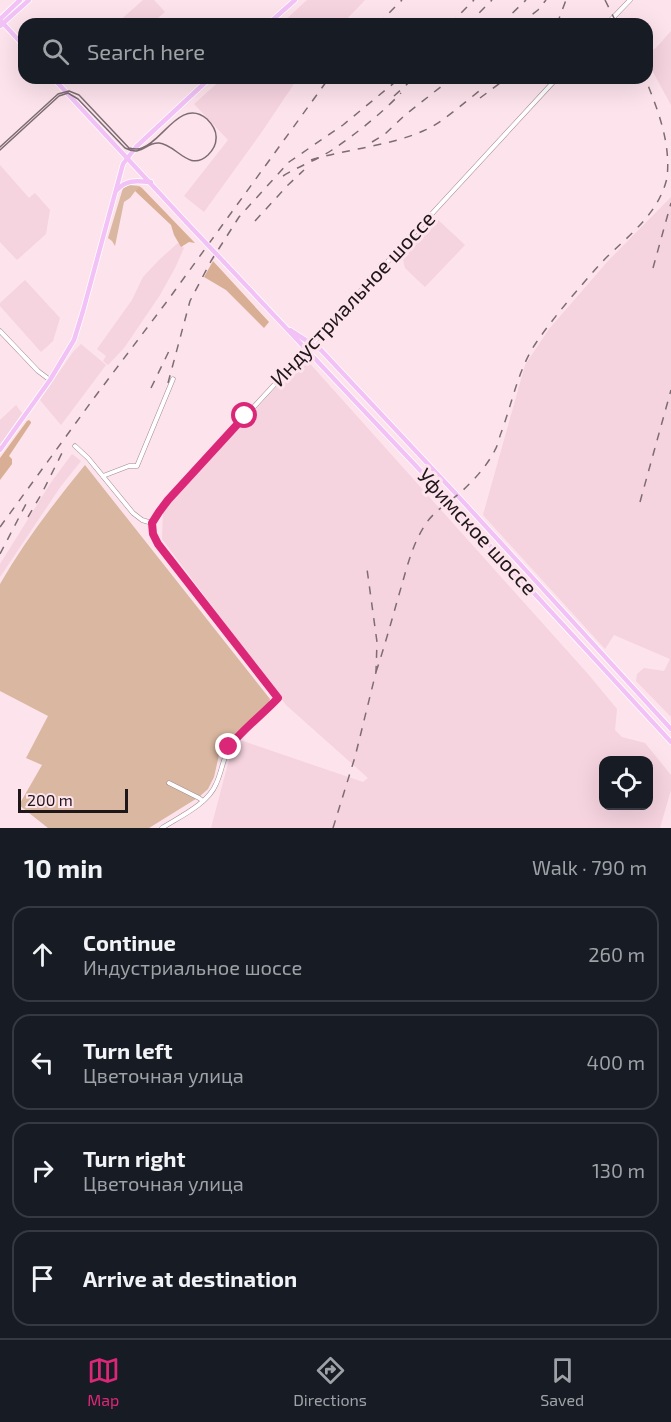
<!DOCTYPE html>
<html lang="en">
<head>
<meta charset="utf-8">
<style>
  :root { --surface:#171b24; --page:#242831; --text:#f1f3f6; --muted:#9ea1a6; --line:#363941; --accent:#db2777 }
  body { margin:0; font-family:"Exo 2",sans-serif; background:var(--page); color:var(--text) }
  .controls { position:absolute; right:18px; bottom:18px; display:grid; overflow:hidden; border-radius:12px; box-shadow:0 6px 24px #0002 }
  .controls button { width:54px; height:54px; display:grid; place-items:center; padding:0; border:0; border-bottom:2px solid var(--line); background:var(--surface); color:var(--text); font:30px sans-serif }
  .scale { position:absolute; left:18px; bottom:15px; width:110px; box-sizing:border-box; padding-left:6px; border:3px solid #1f1619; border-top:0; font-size:16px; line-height:21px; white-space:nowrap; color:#1f1619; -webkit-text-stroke:4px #fde3ec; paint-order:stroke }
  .stop { position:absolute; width:18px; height:18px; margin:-14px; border:4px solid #db2777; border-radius:50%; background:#fff }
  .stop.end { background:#db2777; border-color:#fff; box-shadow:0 2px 6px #0008 }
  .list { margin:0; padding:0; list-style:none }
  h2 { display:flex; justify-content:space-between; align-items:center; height:78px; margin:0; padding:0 24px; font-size:26px }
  h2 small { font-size:20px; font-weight:400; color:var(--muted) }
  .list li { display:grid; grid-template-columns:39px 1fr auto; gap:18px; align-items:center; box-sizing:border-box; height:96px; margin:0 12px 12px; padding:0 12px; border:2px solid var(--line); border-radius:18px }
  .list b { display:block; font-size:22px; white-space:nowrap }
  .list p { margin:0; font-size:20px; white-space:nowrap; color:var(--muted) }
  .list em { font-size:20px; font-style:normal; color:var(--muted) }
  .icon { flex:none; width:33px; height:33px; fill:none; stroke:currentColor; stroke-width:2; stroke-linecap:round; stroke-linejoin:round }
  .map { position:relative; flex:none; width:671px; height:828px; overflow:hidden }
  .search { position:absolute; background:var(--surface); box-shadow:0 6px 24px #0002; left:18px; right:18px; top:18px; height:66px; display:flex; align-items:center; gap:15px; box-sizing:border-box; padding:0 21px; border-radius:18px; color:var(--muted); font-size:22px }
  .sheet { height:510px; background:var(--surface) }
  nav { display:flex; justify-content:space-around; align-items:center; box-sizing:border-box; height:84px; border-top:2px solid var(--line); background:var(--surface); font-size:16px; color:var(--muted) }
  nav a { display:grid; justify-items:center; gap:3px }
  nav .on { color:var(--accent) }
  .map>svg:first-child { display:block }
  .built { fill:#f5d3df; fill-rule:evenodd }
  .green { fill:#d9b7a1 }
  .forest { fill:#d8af94 }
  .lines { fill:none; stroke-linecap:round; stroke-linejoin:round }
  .minor-casing { stroke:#a28a93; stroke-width:5 }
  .major-casing { stroke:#fff; stroke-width:6 }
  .minor { stroke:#fff; stroke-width:4 }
  .major { stroke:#f2c2f7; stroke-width:4.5 }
  .tram { stroke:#7d6d72; stroke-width:1.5 }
  .rail { stroke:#7d6d72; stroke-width:1.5; stroke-dasharray:8 8; stroke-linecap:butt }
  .major-bridge-casing { stroke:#fff; stroke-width:6; stroke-linecap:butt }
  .major-bridge { stroke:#f2c2f7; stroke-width:4.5 }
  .route { stroke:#db2777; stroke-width:8 }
  .labels { text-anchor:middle; stroke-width:6; stroke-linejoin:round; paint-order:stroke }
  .street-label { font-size:21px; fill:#1f1619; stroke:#fde3ec }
</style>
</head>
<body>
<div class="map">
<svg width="671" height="828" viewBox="0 0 671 828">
  <rect width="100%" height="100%" fill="#fde3ec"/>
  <g class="built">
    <path d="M143 0H154L165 12 151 24H116Z"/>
    <path d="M307 0H365L342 24H281Z"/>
    <path d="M671 31V105L647 61V53L656 48Z"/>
    <path d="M223 78H298L261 133 204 212 184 196 228 140 194 104Z"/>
    <path d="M0 165 29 198 35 193 50 210 46 234 17 260 0 242Z"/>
    <path d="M671 197V717L636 681 637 674 644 668 664 671 670 659 614 635 605 649 483 515 525 365 549 329 608 261Z"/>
    <path d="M436 218 465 245 425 287 405 268 402 256Z"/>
    <path d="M178 243 184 248 175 268 160 295 124 348 108 365 103 361 106 356 97 349 132 300 143 277 159 260Z"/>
    <path d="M25 280 60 318 53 341 41 352 0 306V303Z"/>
    <path d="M81 344 106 365 61 425 40 400 73 352Z"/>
    <path d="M304 357 588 674 617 709 615 730 622 737 645 743 671 775V790L660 828H211L230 756 237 739 363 782 368 778 286 705 162 539 163 510ZM604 760H648V806H604Z"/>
    <path d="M16 405 22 413 0 445V420Z"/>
    <path d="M72 454 81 461 61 486 0 577V564L50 484Z"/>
  </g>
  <g class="green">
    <path d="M129 185 139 186 130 198 124 202 115 246 112 241 108 238 123 188Z"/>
    <path d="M85 465 270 699 267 706 248 722 231 740 219 755 214 777 208 789 199 797 149 828H48L19 805 42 765 26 758 48 716 0 691V584C24 542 54 503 85 465Z"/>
  </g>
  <g class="forest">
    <path d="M139 186 142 188 195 243 189 242 181 247 174 235 171 225 135 191Z"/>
    <path d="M213 261 269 322 264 328 226 290 204 277Z"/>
    <path d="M29 420 31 422V423L9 456 12 459V464L0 480V458L27 421Z"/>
  </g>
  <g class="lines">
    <defs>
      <g id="minor">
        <path d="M607 24 630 0"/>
        <path d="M0 331 38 371 50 380"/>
        <path d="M75 446 88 458 133 513 142 520 152 523"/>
        <path d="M103 476 129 466H137L173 379"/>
        <path d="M152 523 168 500 557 78"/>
        <path d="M152 523 153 534 158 545 278 698C264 714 243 727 231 745 223 756 222 772 216 784 208 804 179 817 162 828"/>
        <path d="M169 783 199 798 203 801"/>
      </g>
      <g id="major">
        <path d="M0 19 20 0"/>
        <path d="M0 20 24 46"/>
        <path d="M268 24 295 0"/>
        <path d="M0 26 29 0"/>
        <path d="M53 78 187 223"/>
        <path d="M117 190C127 179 137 181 151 182"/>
        <path d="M223 261 449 501 671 742"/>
        <path d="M290 330 321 350 457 495 671 729"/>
        <path d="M0 450 50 380 74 340 83 311 123 164 136 147 210 78"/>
      </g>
    </defs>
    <use href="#minor" class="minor-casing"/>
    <use href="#major" class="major-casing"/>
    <use href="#minor" class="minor"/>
    <use href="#major" class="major"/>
    <path class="tram" d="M0 147 58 94 69 91 79 95 129 148C133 149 138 150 142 148 162 142 181 97 207 119 212 124 217 131 216 139 216 145 212 151 208 155 189 173 176 144 159 143 145 142 143 157 125 148L78 99 68 93 59 96 0 150"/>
    <g class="rail">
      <path d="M605 0 617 24"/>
      <path d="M378 24 402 0"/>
      <path d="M450 24 474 0"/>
      <path d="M468 24 492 0"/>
      <path d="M501 24 526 0"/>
      <path d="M520 24 538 10 546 0"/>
      <path d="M557 24 566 0"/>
      <path d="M394 96 414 78"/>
      <path d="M480 98 507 78"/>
      <path d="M372 142 385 134 405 115 452 78"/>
      <path d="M311 160C347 149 389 146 423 131 441 124 466 101 483 88"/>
      <path d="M283 176C299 166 317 160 332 150 356 134 382 113 401 93"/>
      <path d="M255 221 288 185 304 170"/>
      <path d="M653 268 671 203"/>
      <path d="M168 383 190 301 211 261 239 217 289 162 343 125 400 78"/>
      <path d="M151 388 170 349"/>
      <path d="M640 502 671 390"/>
      <path d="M28 517 42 493 63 451"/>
      <path d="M0 527 94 398 168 300 329 78"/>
      <path d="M0 554 27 502"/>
      <path d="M376 672C384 648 391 623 398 598 406 572 411 545 427 522 436 510 449 502 461 492 474 480 487 466 495 450 498 445 499 438 501 433 513 401 518 368 538 340 557 313 579 288 601 263 626 237 658 216 667 178 671 143 658 110 645 78"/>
      <path d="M333 828 355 757 376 672 377 642 367 569"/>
    </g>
    <defs>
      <path id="major-bridge" d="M187 223 223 261"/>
    </defs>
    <use href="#major-bridge" class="major-bridge-casing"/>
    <use href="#major-bridge" class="major-bridge"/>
  </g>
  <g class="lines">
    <path class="route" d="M229 747C243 729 262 715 278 698L158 544 153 534 152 523 159 512 168 500 245 416"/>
  </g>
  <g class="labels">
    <g class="street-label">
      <text transform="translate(353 299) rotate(-47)" y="7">Индустриальное шоссе</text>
      <text transform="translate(477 532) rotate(47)" y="7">Уфимское шоссе</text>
    </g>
  </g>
</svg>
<div class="controls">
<button><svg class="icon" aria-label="locate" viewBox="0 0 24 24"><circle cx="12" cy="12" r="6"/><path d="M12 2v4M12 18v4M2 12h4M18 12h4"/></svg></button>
</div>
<div class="scale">200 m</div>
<div class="stop" style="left:245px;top:416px"></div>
<div class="stop end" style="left:229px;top:747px"></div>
<div class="search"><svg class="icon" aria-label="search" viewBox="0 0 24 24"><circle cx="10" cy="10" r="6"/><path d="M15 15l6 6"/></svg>Search here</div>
</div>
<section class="sheet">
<h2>10 min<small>Walk · 790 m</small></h2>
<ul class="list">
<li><svg class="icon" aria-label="ahead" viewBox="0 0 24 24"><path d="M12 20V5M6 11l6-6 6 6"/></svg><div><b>Continue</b><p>Индустриальное шоссе</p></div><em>260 m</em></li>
<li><svg class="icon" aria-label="left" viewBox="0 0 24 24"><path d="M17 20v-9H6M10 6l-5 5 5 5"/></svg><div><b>Turn left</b><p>Цветочная улица</p></div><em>400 m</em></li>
<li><svg class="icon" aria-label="right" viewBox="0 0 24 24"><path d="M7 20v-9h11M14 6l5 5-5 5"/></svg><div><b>Turn right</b><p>Цветочная улица</p></div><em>130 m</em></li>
<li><svg class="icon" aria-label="arrive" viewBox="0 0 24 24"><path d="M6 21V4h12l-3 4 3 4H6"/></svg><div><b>Arrive at destination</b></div></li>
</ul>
</section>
<nav>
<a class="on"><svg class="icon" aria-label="map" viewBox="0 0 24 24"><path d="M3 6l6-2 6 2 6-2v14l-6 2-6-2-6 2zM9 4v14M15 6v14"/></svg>Map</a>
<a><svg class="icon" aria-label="directions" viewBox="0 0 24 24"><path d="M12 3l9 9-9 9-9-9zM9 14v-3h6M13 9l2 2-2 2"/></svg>Directions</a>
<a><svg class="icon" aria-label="saved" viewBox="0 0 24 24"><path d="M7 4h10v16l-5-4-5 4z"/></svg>Saved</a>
</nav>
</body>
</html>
